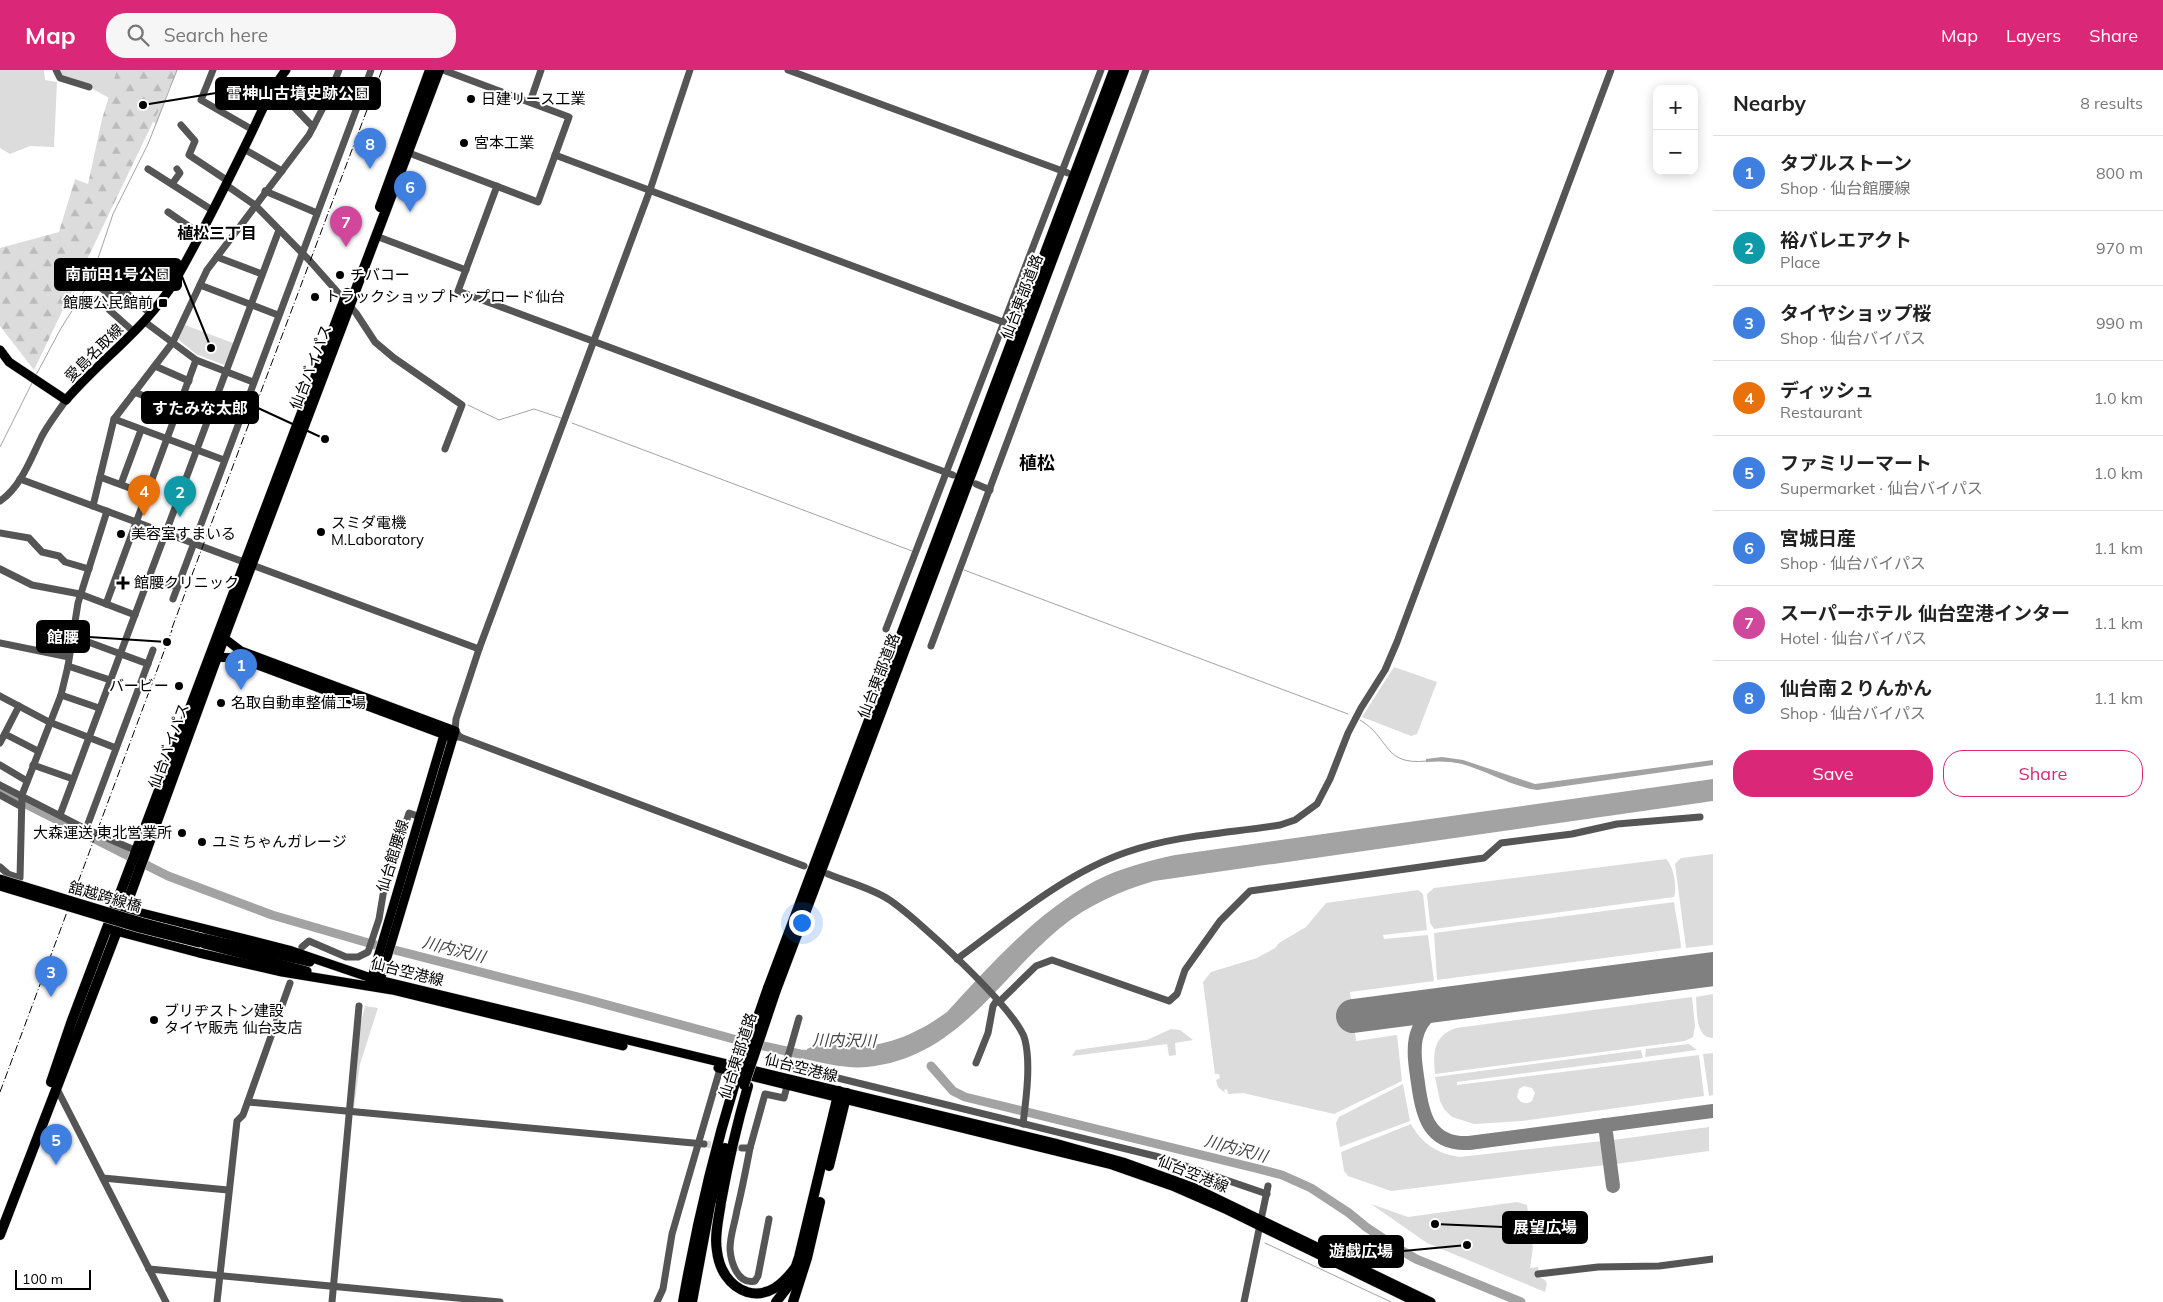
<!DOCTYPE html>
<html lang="en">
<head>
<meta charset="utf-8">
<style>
  :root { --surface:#fff; --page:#f6f6f6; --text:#222; --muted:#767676; --line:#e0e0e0; --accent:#db2777 }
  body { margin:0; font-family:Mulish,"Noto Sans JP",sans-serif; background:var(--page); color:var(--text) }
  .controls { position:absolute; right:15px; top:15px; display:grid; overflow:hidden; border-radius:10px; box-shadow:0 2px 12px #0003 }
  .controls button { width:45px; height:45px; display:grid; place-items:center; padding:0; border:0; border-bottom:1px solid var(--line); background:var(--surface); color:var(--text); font:25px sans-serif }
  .scale { position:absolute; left:15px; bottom:12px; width:76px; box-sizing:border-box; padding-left:5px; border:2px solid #000; border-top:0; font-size:14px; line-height:18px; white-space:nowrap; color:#000; -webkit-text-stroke:4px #fff; paint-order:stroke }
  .you { position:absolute; left:801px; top:852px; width:18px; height:18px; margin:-12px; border:4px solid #fff; border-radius:50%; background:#1a73e8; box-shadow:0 0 0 8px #1a73e833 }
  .badge { display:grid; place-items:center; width:32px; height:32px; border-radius:50%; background:var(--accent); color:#fff; font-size:16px; font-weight:700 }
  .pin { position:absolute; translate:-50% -41px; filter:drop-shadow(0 1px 2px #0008) }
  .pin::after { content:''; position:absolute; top:26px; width:18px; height:15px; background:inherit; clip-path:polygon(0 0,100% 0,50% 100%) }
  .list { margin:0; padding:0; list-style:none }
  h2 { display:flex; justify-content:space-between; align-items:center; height:65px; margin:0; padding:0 20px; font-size:21px }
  h2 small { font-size:16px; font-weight:400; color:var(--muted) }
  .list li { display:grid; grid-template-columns:32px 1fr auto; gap:15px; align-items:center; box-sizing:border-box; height:75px; padding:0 20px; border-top:1px solid var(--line) }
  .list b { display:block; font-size:19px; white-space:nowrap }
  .list p { margin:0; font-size:16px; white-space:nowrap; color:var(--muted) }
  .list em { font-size:16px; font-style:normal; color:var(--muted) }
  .actions { display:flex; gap:10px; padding:15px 20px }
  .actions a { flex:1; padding:11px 0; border:1px solid var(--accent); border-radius:20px; text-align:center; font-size:18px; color:var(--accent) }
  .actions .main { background:var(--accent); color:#fff }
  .icon { flex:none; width:28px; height:28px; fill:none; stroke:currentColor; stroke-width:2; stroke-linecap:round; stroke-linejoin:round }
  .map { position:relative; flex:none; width:1713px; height:1232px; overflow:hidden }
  header { display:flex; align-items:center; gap:30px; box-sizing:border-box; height:70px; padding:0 25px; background:var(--accent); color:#fff }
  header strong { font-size:24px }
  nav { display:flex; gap:28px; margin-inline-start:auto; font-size:18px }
  .search { width:350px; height:45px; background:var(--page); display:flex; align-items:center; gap:12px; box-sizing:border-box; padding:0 18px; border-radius:20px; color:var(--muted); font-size:19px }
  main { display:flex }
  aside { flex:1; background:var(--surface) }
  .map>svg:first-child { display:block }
  .green { fill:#dcdcdc; fill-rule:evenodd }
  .forest { fill:url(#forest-firs) }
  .water { fill:#a3a3a3 }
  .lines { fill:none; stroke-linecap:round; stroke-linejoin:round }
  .stream { stroke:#a3a3a3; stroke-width:1 }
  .river { stroke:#a3a3a3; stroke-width:9 }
  .taxiway { stroke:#808080; stroke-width:14 }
  .runway { stroke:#808080; stroke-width:34 }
  .minor-tunnel { stroke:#d9d9d9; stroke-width:7; stroke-dasharray:7 3.5; stroke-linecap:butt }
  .major-casing { stroke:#dbdbdb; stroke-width:10 }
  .highway-casing { stroke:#dbdbdb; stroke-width:11 }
  .minor { stroke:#555; stroke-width:7 }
  .major { stroke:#000; stroke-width:9 }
  .highway { stroke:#000; stroke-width:10 }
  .rail { stroke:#000; stroke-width:1; stroke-dasharray:8 2.5 1 2.5; stroke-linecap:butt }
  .major-bridge-casing { stroke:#dbdbdb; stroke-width:10; stroke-linecap:butt }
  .highway-bridge-casing { stroke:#dbdbdb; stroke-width:11; stroke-linecap:butt }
  .major-bridge { stroke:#000; stroke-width:9 }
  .highway-bridge { stroke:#000; stroke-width:10 }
  .poi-dot { fill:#000; stroke:#fff; stroke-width:2 }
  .labels { text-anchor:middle; stroke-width:4; stroke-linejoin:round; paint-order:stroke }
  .poi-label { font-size:15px; fill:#000; stroke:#fff; text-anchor:start }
  .street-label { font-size:15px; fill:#000; stroke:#fff }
  .neighbourhood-label { font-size:16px; font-weight:bold; fill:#000; stroke:#fff }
  .water-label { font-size:16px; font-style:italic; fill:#444; stroke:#fff }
  .quarter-label { font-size:18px; font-weight:bold; fill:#000; stroke:#fff }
  .leader { fill:none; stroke:#000; stroke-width:2 }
  .callout-dot { fill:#000; stroke:#fff; stroke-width:2 }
  .callout { fill:#000; stroke:#000; stroke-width:2 }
  .callout-label { font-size:16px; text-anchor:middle; font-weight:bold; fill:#fff }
</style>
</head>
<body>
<header>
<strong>Map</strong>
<div class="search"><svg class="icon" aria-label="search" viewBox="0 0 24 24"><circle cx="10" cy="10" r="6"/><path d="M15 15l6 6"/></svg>Search here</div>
<nav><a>Map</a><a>Layers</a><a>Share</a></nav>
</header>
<main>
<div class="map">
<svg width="1713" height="1232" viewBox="0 0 1713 1232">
  <defs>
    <pattern id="forest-firs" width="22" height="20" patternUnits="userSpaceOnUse" patternTransform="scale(1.25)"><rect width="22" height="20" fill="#dcdcdc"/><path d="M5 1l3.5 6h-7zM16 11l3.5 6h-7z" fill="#bbb"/></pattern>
  </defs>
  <rect width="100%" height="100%" fill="#fff"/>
  <g class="green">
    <path d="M0 0H44L45 10 57 12 54 77 30 76 10 84 0 78Z"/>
    <path d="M58 0H175L157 54 89 17 60 8Z"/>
    <path d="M185 255 233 273 227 293 224 295 196 284 179 270 178 267Z"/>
    <path d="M1394 597 1437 612 1417 664 1411 666 1362 647Z"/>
    <path d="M1713 784V875L1686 878 1675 794 1681 788Z"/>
    <path d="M1666 789C1674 797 1677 817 1674 827L1434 859 1430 853 1427 824 1434 818Z"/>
    <path d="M1418 820 1423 824 1427 860 1383 865 1384 869 1428 865 1434 911 1350 922 1356 971 1397 965 1402 1011 1334 1044 1243 1023 1228 1024 1227 1019 1224 1020 1225 1023 1218 1017 1216 1010 1220 1008 1219 1004H1215L1203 912 1211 902 1257 888 1275 878 1279 873 1306 857 1326 833Z"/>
    <path d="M1674 832C1676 848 1680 862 1681 878L1437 910 1434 863Z"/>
    <path d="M1713 924V968C1695 968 1697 940 1696 927Z"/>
    <path d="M1692 927 1695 956 1693 967 1685 971 1435 1004C1433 983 1433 966 1456 958Z"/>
    <path d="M365 936 378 938 360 994 354 1038H352L359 960Z"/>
    <path d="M1171 959 1180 960 1193 970 1175 973 1176 985 1169 986 1167 974 1072 986 1076 980 1147 970Z"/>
    <path d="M1689 974 1697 980 1645 987 1646 979Z"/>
    <path d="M1641 980 1643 988 1457 1012V1015L1699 985 1704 1026 1522 1051 1474 1054 1452 1047 1444 1039 1440 1031 1435 1007ZM1524 1016 1532 1018 1535 1023 1532 1031C1526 1035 1520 1033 1517 1027L1519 1019Z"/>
    <path d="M1713 983V1025L1709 1026 1703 984Z"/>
    <path d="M1403 1014 1410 1051 1340 1077 1336 1053 1339 1047Z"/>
    <path d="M1411 1054C1422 1074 1438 1084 1460 1087L1602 1071 1605 1095 1391 1121 1348 1106 1344 1101 1341 1082Z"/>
    <path d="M1709 1057V1081L1616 1094 1613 1070Z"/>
    <path d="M1517 1132 1527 1135 1533 1177 1530 1198 1538 1197 1539 1207 1545 1210 1547 1214 1545 1222 1427 1173 1371 1134 1408 1147Z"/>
  </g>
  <path class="forest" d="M117 0H178L34 300 0 256V178L59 162 75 109 88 114 102 49Z"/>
  <g class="water">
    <path d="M1442 687 1463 690 1535 714 1713 690V695L1537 720C1511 716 1487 701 1462 694 1450 691 1438 691 1426 692V689Z"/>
    <path d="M1713 709V731L1154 811C1120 821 1088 835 1060 858 997 910 957 988 867 997 846 999 824 993 804 989L807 979C812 977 817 974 822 973 830 973 840 977 849 977 886 977 917 964 947 942 991 894 1037 842 1095 811 1120 798 1148 791 1175 785Z"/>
  </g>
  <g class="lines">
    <g class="stream">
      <path d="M36 305 60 260 90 212 113 144 148 74 177 0"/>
      <path d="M468 335 499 350 534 339 561 348"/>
      <path d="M572 353 912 481"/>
      <path d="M0 377 32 313"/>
      <path d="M964 500 1348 644"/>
      <path d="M1360 650C1391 668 1382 696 1427 691"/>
      <path d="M1265 1173 1391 1232"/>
    </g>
    <g class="river">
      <path d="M0 721 168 806 272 845 379 876 582 928 741 971 800 984 816 985"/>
      <path d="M931 996 953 1021 965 1027 1259 1099 1282 1105 1311 1118 1349 1143 1366 1157 1399 1179 1416 1189 1521 1232"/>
    </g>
    <g class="taxiway">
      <path d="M1442 935C1409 954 1413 980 1418 1013 1422 1045 1429 1075 1469 1073L1713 1041"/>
      <path d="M1605 1055 1613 1116"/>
    </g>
    <path class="runway" d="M1353 946 1713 899"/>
    <path class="minor-tunnel" d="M704 1074 742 1078"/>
    <defs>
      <g id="major">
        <path d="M0 280 9 292 66 330C102 288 148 257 176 209 202 164 225 117 248 70 260 46 269 21 286 0"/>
        <path d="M220 565 241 581 455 661 379 914"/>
        <path d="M210 587 239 588 448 666"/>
        <path d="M118 837 289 880 371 908 1055 1073 1123 1092 1195 1118 1431 1232"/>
        <path d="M112 860 199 883 282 902 392 920 623 976"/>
        <path d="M203 868 310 892"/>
        <path d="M204 874 307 901"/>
        <path d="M370 914 446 658"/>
        <path d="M718 998 1112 1095 1172 1116 1227 1140 1416 1232"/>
      </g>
      <g id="highway">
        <path d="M380 137 430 0"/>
        <path d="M768 918 1114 0"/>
        <path d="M776 920 1124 0"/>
        <path d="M51 1012 71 953 347 223"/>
        <path d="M748 1016C737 1054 728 1093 721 1132 719 1148 714 1165 717 1181 719 1199 729 1216 747 1222 768 1228 783 1214 795 1198"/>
        <path d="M829 1096 847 1023"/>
        <path d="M0 1165 117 861 228 557 439 0"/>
        <path d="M683 1232C696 1158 713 1085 735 1013"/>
        <path d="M692 1232 710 1135 725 1078"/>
        <path d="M776 1232 790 1214 799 1187 839 1021"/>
        <path d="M793 1232 807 1188 820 1132"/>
      </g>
    </defs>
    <use href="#major" class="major-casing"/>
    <use href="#highway" class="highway-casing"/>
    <g class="minor">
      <path d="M56 0 60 8 89 17"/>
      <path d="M213 0 201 30 253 60"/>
      <path d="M788 0 1068 103"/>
      <path d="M274 16 313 57"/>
      <path d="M530 32 541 0"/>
      <path d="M181 55 195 71 189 85 228 111"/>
      <path d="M244 79 282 101"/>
      <path d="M409 83 538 132 569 47 443 0"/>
      <path d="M555 85 1011 255"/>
      <path d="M148 99 212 140"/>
      <path d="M172 114 180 103 177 99"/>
      <path d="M226 115 255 135 310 191 356 243 375 272 394 288 462 335 445 379"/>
      <path d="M497 116 458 221 953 405"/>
      <path d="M265 121 317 143"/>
      <path d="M168 142 200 164"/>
      <path d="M376 166 466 200"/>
      <path d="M217 187 262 204"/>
      <path d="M97 215 115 229 124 221 151 244"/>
      <path d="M200 215 278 245"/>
      <path d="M97 229 134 262"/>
      <path d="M145 252 196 290 253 312"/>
      <path d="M155 296 189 311"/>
      <path d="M134 322 178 339"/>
      <path d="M114 349 224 390"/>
      <path d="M100 407 146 424"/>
      <path d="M20 409 479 579"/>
      <path d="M121 414 141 360"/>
      <path d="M976 414 990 420"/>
      <path d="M0 431C21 417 31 388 42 366 49 353 58 342 66 330"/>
      <path d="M93 436 114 349 173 272 207 200 309 65 327 30 339 0"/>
      <path d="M0 463 29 468 42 482 59 486 65 492 89 499"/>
      <path d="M0 499 32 515 80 524 135 545"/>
      <path d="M149 507 177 517"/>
      <path d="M173 529 371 0"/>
      <path d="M106 534 196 290"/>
      <path d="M886 559 1101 0"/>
      <path d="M72 566 148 594"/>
      <path d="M0 573 69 587"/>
      <path d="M931 576 1146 0"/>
      <path d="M68 596 110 610"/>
      <path d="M61 625 99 638"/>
      <path d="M0 626 49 652 116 678"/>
      <path d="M5 664 38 681"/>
      <path d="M455 667H460L804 796"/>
      <path d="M460 667 455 661 456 649 479 579 650 120 690 0"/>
      <path d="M0 673 19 636"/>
      <path d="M0 695 27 711"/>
      <path d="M33 695 73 709"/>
      <path d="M0 715 86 759 137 781"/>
      <path d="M0 725 20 736"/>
      <path d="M60 745 279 160"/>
      <path d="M86 759 153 580"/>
      <path d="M0 797 8 804 20 808 22 725 61 625 68 596 78 533 107 441"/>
      <path d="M828 804C847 812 871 818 888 829 916 847 1018 941 1025 970 1031 994 1026 1030 1023 1054"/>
      <path d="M302 877 309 871 346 887H358L368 882 379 849 384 819 409 743 420 747"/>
      <path d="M957 889C1009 851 1065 803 1127 782 1176 765 1229 763 1280 755L1295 750 1317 734 1330 709 1348 663 1361 638 1385 600 1397 572 1611 0"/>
      <path d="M999 932 1036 896 1052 890 1169 931 1177 924 1185 900 1220 851 1250 821 1484 788 1501 773 1572 764 1617 754 1700 747"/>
      <path d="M799 948 787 990 789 996 1159 1087 1267 1124"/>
      <path d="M976 993 988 963 993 936 997 930"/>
      <path d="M56 1017 166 1232"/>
      <path d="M248 1032 704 1074"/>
      <path d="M742 1078H750C746 1099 742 1120 737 1140 735 1153 730 1165 730 1179 731 1193 738 1215 755 1211L758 1206 769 1149"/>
      <path d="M750 1078 765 1024 784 1028 787 1016"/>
      <path d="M103 1108 228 1120"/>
      <path d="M149 1199 500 1232"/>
      <path d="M1538 1204 1598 1197 1659 1196 1713 1189"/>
      <path d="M217 1232 237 1051 243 1045 290 913"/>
      <path d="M332 1232 359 936"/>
      <path d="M657 1232 663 1219 672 1164 720 999"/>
      <path d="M1244 1232 1268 1116"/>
    </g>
    <use href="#major" class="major"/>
    <use href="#highway" class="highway"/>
    <g class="rail">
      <path d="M172 558 382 0"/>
      <path d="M0 1022 172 560"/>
    </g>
    <defs>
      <g id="major-bridge">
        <path d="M0 809 141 852 203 868"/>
        <path d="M0 816 139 858 199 873"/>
      </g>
      <g id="highway-bridge">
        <path d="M735 1013 768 918"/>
        <path d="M744 1015 776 920"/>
      </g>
    </defs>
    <use href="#major-bridge" class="major-bridge-casing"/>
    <use href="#highway-bridge" class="highway-bridge-casing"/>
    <use href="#major-bridge" class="major-bridge"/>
    <use href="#highway-bridge" class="highway-bridge"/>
  </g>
  <g class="poi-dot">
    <circle cx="471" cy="29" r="5"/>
    <circle cx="464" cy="73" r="5"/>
    <circle cx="340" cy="205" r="5"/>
    <circle cx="315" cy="227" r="5"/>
    <rect x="158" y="228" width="10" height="10" rx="2.5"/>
    <circle cx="321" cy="462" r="5"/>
    <circle cx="121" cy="464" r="5"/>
    <path d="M120.5 505.5h5v5h5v5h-5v5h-5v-5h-5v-5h5z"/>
    <circle cx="179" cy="616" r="5"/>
    <circle cx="221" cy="633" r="5"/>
    <circle cx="182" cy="763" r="5"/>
    <circle cx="202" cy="772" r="5"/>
    <circle cx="154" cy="950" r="5"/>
  </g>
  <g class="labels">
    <g class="poi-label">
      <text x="481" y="34">日建リース工業</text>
      <text x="474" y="78">宮本工業</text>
      <text x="350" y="210">チバコー</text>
      <text x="325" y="232">トラックショップトップロード仙台</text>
      <text x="153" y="238" text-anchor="end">館腰公民館前</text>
      <text x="331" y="458">スミダ電機<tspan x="331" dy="17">M.Laboratory</tspan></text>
      <text x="131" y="469">美容室すまいる</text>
      <text x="134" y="518">館腰クリニック</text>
      <text x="169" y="621" text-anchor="end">バービー</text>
      <text x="231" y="638">名取自動車整備工場</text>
      <text x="172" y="768" text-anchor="end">大森運送 東北営業所</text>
      <text x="212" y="777">ユミちゃんガレージ</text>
      <text x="164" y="946">ブリヂストン建設<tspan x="164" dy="17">タイヤ販売 仙台支店</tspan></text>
    </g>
    <g class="street-label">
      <text transform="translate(1022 227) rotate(-69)" y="5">仙台東部道路</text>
      <text transform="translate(94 283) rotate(-45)" y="5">愛島名取線</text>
      <text transform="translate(311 297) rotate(-69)" y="5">仙台バイパス</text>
      <text transform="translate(879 606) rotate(-69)" y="5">仙台東部道路</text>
      <text transform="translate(169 676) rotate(-70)" y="5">仙台バイパス</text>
      <text transform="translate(393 786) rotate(-73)" y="5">仙台館腰線</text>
      <text transform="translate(105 827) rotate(16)" y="5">舘越跨線橋</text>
      <text transform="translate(407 902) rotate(14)" y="5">仙台空港線</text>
      <text transform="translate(738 986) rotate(-72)" y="5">仙台東部道路</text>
      <text transform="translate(801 998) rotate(14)" y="5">仙台空港線</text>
      <text transform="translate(1193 1104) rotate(22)" y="5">仙台空港線</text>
    </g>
    <g class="neighbourhood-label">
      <text x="217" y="169">植松三丁目</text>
    </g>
    <g class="water-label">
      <text transform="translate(454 879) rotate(14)" y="6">川内沢川</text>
      <text transform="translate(844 970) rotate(1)" y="6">川内沢川</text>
      <text transform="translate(1236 1078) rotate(15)" y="6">川内沢川</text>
    </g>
    <g class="quarter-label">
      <text x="1037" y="399">植松</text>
    </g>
  </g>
  <path class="leader" d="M143 35L216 23M211 278L181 204M325 369L258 338M167 572L89 567M1435 1154L1503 1157M1467 1175L1403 1181"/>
  <g class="callout-dot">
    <circle cx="143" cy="35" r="5"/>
    <circle cx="211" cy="278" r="5"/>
    <circle cx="325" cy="369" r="5"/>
    <circle cx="167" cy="572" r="5"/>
    <circle cx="1435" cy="1154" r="5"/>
    <circle cx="1467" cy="1175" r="5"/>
  </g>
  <g class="callout">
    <rect x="216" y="8" width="164" height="31" rx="5"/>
    <rect x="55" y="189" width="126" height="31" rx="5"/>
    <rect x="142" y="322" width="116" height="31" rx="5"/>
    <rect x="37" y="551" width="52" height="31" rx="5"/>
    <rect x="1503" y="1142" width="84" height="31" rx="5"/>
    <rect x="1319" y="1166" width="84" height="31" rx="5"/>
  </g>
  <g class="callout-label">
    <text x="298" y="29">雷神山古墳史跡公園</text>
    <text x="118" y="210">南前田1号公園</text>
    <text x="200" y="344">すたみな太郎</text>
    <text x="63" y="573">館腰</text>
    <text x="1545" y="1163">展望広場</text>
    <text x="1361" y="1187">遊戯広場</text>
  </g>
</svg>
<div class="controls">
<button>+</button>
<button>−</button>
</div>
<div class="scale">100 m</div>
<div class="you"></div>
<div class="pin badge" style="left:241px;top:620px;background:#3f7fe0">1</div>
<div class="pin badge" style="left:180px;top:447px;background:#0f9aa8">2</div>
<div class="pin badge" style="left:51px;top:927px;background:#3f7fe0">3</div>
<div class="pin badge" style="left:144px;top:446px;background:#e8710a">4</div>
<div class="pin badge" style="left:56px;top:1095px;background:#3f7fe0">5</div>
<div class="pin badge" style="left:410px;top:142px;background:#3f7fe0">6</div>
<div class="pin badge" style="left:346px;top:177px;background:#d1479c">7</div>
<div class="pin badge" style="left:370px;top:99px;background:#3f7fe0">8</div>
</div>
<aside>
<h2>Nearby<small>8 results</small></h2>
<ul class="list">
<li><span class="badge" style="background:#3f7fe0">1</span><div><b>タブルストーン</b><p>Shop · 仙台館腰線</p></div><em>800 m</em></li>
<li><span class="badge" style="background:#0f9aa8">2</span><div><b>裕バレエアクト</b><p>Place</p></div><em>970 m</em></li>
<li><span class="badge" style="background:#3f7fe0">3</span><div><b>タイヤショップ桜</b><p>Shop · 仙台バイパス</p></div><em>990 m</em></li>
<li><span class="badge" style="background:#e8710a">4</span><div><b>ディッシュ</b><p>Restaurant</p></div><em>1.0 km</em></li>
<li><span class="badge" style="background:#3f7fe0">5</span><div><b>ファミリーマート</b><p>Supermarket · 仙台バイパス</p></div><em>1.0 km</em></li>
<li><span class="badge" style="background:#3f7fe0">6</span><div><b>宮城日産</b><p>Shop · 仙台バイパス</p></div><em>1.1 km</em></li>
<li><span class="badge" style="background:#d1479c">7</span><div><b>スーパーホテル 仙台空港インター</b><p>Hotel · 仙台バイパス</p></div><em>1.1 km</em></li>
<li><span class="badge" style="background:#3f7fe0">8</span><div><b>仙台南２りんかん</b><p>Shop · 仙台バイパス</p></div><em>1.1 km</em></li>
</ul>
<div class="actions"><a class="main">Save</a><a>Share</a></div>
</aside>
</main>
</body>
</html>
